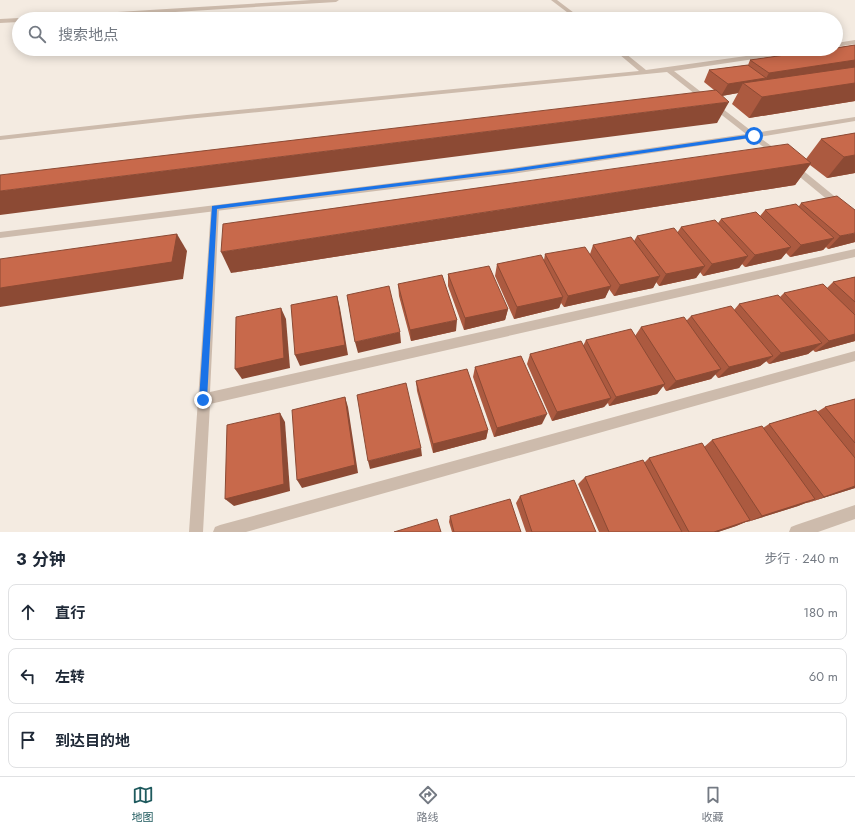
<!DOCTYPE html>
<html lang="zh">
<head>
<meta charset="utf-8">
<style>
  :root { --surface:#fff; --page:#f6f6f7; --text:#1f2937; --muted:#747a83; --line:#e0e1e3; --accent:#1f5a5e }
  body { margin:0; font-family:Jost,"Noto Sans SC",sans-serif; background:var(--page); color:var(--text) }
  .stop { position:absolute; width:12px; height:12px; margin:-9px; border:3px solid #1a73e8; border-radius:50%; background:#fff }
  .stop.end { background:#1a73e8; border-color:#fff; box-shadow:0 1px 4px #0008 }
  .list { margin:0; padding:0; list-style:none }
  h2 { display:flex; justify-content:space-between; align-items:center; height:52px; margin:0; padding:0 16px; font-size:17px }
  h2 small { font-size:13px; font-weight:400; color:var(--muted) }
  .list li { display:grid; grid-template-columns:26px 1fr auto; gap:12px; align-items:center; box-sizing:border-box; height:56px; margin:0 8px 8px; padding:0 8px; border:1px solid var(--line); border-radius:8px }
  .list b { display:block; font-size:15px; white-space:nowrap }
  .list em { font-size:13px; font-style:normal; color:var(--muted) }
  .icon { flex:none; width:22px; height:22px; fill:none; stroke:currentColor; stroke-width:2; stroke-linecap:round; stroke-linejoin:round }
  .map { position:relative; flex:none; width:855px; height:532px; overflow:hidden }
  .search { position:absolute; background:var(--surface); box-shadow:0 2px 10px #0003; left:12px; right:12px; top:12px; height:44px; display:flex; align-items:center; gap:10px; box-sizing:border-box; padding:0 14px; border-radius:22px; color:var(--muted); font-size:15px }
  .sheet { height:244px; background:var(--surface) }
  nav { display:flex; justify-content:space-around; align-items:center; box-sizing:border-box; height:56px; border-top:1px solid var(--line); background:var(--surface); font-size:11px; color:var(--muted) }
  nav a { display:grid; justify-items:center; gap:2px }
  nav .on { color:var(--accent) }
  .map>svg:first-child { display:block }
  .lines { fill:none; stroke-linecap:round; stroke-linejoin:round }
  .lane { fill:#cdbbac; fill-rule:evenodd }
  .street { fill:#cdbbac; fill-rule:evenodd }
  .wall { fill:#ac5a40 }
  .shaded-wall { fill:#8c4a34 }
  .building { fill:#c8694b; stroke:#8c4a34 }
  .route { fill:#1a73e8 }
</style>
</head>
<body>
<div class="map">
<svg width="855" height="532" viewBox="0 0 855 532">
  <rect width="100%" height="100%" fill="#f4ebe1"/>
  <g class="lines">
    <g class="lane">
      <path d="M215 205 219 208 210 392 855 249V257L210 404 203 532H189L211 208Z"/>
      <path d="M855 351V361L246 532H213L215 527 220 525Z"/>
      <path d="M855 505V519L818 532H789L791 527 796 525Z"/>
    </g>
    <g class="street">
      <path d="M311 0H339L336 2 62 19H33L36 17Z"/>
      <path d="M551 0H557L582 19H576Z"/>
      <path d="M0 19 19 18 21 19H19V22L0 23Z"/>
      <path d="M855 40V44L836 47V43Z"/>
      <path d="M613 49H620L646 70 796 49H811L808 51 674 71 754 133 855 117V121L759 137 781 153V157H778L751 138 512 174 0 238V232L512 168 746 134 667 72 187 119 0 140V136L187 115 639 71Z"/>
      <path d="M792 163 795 164 855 213V221L852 220 789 168V164Z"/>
    </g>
  </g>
  <g class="wall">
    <path d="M855 45V101L749 118 732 104 738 93 722 96 717 123 714 90 704 82 709 70 748 65 750 60Z"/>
    <path d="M855 133V173L827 178 810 165 795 185 231 273 806 159 821 139Z"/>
    <path d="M801 203 855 242 828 249 826 247 823 250 790 257 786 253 781 259 745 267 742 264 739 268 703 276 700 272 696 278 659 286 656 282 653 288 614 296 609 289 605 298 564 307 561 303 559 308 514 319 495 276 497 264 544 260 545 254H590L593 245 634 241 637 236 677 233 681 227 718 223 721 219 760 216 765 210 799 206Z"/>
    <path d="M448 274 508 309 505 320 464 330 448 286Z"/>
    <path d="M855 277V341L815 352 813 350 808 354 769 364 766 361 760 366 718 378 715 374 711 379 666 391 663 386 657 394 609 406 608 403 604 407 552 421 527 364 530 354 583 346 586 340 635 336 641 327 686 321 691 316 734 310 739 304 780 297 784 293 827 288 833 282Z"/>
    <path d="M398 284 456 331 411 341 399 296Z"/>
    <path d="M475 367 542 424 494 437 473 377Z"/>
    <path d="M416 381 488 430 486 439 433 453 417 391Z"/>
    <path d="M855 399V488L807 503H806L798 506 747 522H746L736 526 718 532H599L578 484 585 477 645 462 649 458 704 447 712 440 763 428 769 424 817 412 825 407Z"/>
    <path d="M520 496 596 532H526L516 503Z"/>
    <path d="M450 516 521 532H452L449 522Z"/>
  </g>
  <g class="shaded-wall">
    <path d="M855 60V75L743 83 738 93 721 96 728 84 766 78 769 73Z"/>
    <path d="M855 83V101L749 118 762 97Z"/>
    <path d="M729 102 717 123 0 215V191Z"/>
    <path d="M855 155V173L827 178 844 157Z"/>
    <path d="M811 163 795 185 231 273 221 252Z"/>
    <path d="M855 233V242L828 249 840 236Z"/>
    <path d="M177 234 187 251 183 279 0 307V288Z"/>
    <path d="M834 238 823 250 790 257 801 245Z"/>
    <path d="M791 247 781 259 745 267 755 255Z"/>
    <path d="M748 256 739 268 703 276 712 264Z"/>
    <path d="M705 266 696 278 659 286 666 274Z"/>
    <path d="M660 276 653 288 614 296 620 285Z"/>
    <path d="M611 286 605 298 564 307 568 296Z"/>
    <path d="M337 296 340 308 348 355 300 366 295 355Z"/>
    <path d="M563 297 559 308 514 319 517 307Z"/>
    <path d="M281 308 286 319 290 368 242 379 235 369Z"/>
    <path d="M508 309 505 320 464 330 465 318Z"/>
    <path d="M457 320 456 331 411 341 410 330Z"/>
    <path d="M400 332 401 343 358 353 355 342Z"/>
    <path d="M855 334V341L815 352 829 341Z"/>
    <path d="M822 343 808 354 769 364 781 353Z"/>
    <path d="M773 356 760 366 718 378 729 367Z"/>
    <path d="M721 369 711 379 666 391 676 381Z"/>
    <path d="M665 384 657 394 609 406 616 397Z"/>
    <path d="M345 397 348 407 358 473 302 488 297 480Z"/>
    <path d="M611 398 604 407 552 421 557 412Z"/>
    <path d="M280 413 285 422 290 491 234 506 225 499Z"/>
    <path d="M547 414 542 424 494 437 497 428Z"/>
    <path d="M488 430 486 439 433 453V444Z"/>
    <path d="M421 448 422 456 370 469 368 461Z"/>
    <path d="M855 486V488L807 503 824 497Z"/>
    <path d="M815 499 798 506 747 522 762 516Z"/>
    <path d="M750 520 736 526 718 532H714Z"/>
  </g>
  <g class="building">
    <path d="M855 45V60L769 73 750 60 827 49H836V48Z"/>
    <path d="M748 65 766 78 728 84 709 70Z"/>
    <path d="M855 67V83L762 97 743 83Z"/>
    <path d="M716 90 729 102 0 191V175Z"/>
    <path d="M855 133V155L844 157 821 139Z"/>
    <path d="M788 144 811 163 221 252 223 224Z"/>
    <path d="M837 196 855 210V233L840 236 801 203Z"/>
    <path d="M796 204 834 238 801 245 765 210Z"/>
    <path d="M756 212 791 247 755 255 721 219Z"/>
    <path d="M715 220 748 256 712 264 681 227Z"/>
    <path d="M674 228 705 266 666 274 637 236Z"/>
    <path d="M177 234 172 262 0 288V259Z"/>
    <path d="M631 237 660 276 620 285 593 245Z"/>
    <path d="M585 247 611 286 568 296 545 254Z"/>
    <path d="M541 255 563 297 517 307 497 264Z"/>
    <path d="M489 266 508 309 465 318 448 274Z"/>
    <path d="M442 275 457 320 410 330 398 284Z"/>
    <path d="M855 277V302L833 282Z"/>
    <path d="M823 284 855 315V334L829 341 784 293Z"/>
    <path d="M389 286 400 332 355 342 347 295Z"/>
    <path d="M778 295 822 343 781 353 739 304Z"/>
    <path d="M337 296 345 345 295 355 291 305Z"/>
    <path d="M731 306 773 356 729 367 691 316Z"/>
    <path d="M281 308 284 358 235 369 236 317Z"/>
    <path d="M684 317 721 369 676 381 641 327Z"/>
    <path d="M631 329 665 384 616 397 586 340Z"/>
    <path d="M581 341 611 398 557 412 530 354Z"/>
    <path d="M521 356 547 414 497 428 475 367Z"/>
    <path d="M467 369 488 430 433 444 416 381Z"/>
    <path d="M406 383 421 448 368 461 357 395Z"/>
    <path d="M345 397 355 465 297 480 292 410Z"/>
    <path d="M855 399V443L825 407Z"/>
    <path d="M816 410 855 458V486L824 497 769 424Z"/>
    <path d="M280 413 284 484 225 499 227 425Z"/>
    <path d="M762 426 815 499 762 516 712 440Z"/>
    <path d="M702 443 750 520 714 532H689L649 458Z"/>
    <path d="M643 460 682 532H609L585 477Z"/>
    <path d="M574 480 596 532H532L520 496Z"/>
    <path d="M510 499 521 532H454L450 516Z"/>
    <path d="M437 519 441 532H394Z"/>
  </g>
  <path class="route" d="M754 134 756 137 512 172 217 209 207 400 203 404 200 403 199 400 212 206 512 169Z"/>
</svg>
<div class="stop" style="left:754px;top:136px"></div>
<div class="stop end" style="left:203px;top:400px"></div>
<div class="search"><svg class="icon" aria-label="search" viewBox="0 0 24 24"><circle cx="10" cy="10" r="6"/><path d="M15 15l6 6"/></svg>搜索地点</div>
</div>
<section class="sheet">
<h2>3 分钟<small>步行 · 240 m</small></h2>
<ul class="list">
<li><svg class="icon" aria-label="ahead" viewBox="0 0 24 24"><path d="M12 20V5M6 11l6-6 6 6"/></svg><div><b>直行</b></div><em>180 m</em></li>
<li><svg class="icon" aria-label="left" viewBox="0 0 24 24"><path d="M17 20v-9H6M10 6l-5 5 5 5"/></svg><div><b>左转</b></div><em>60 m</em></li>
<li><svg class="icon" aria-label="arrive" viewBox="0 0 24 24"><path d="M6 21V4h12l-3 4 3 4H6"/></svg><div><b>到达目的地</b></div></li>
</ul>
</section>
<nav>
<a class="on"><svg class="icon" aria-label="map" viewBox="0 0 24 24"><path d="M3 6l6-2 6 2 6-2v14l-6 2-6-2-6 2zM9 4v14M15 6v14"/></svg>地图</a>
<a><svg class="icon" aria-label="directions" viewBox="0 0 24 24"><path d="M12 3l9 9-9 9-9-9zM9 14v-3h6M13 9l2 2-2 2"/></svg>路线</a>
<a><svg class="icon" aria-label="saved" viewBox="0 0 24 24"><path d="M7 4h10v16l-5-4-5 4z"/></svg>收藏</a>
</nav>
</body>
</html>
